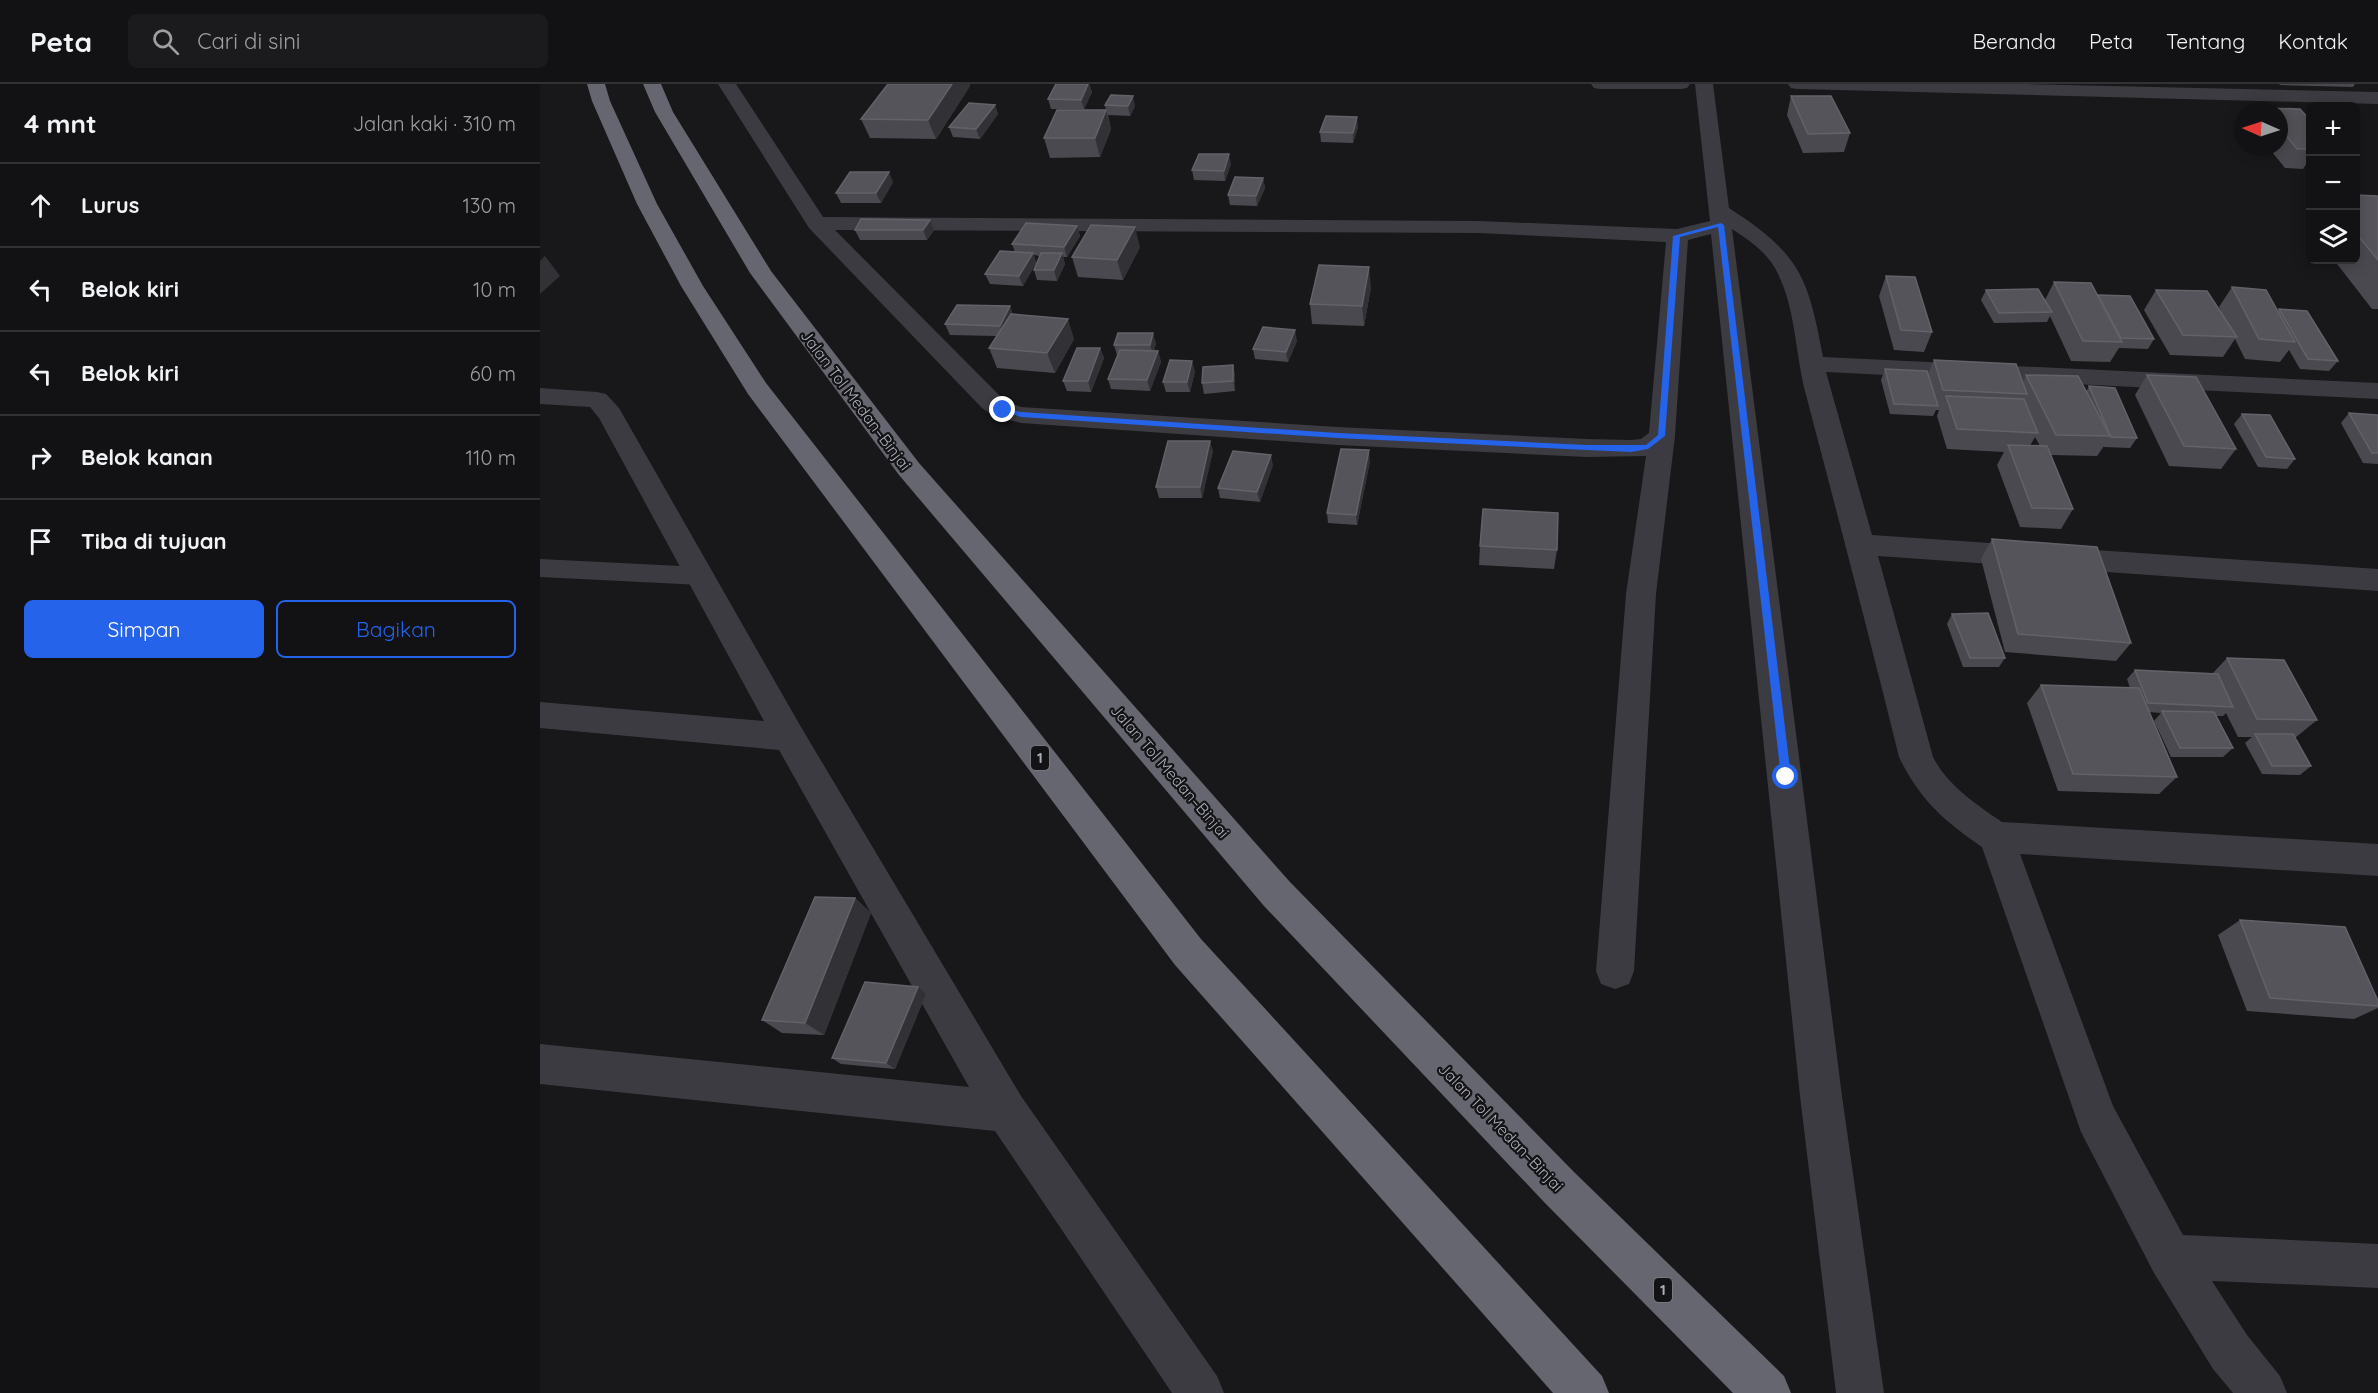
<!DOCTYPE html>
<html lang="id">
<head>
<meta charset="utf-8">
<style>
  :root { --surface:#121214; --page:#1b1b1d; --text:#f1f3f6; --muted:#9c9ea0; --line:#313234; --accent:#2563eb }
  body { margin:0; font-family:Quicksand,sans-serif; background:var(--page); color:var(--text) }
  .controls { position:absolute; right:18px; top:18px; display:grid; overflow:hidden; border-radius:9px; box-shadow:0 3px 15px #0003 }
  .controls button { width:54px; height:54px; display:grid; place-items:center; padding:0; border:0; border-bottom:2px solid var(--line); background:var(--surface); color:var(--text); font:30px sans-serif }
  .compass { position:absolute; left:1694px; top:18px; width:54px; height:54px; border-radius:50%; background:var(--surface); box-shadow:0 3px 15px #0003; rotate:273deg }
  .stop { position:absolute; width:18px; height:18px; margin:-14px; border:4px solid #2563eb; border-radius:50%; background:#fff }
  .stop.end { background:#2563eb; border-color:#fff; box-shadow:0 2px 6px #0008 }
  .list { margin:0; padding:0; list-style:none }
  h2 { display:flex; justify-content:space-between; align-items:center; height:78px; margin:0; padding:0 24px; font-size:26px }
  h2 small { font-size:20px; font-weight:400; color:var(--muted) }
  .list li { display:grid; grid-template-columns:39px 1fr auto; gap:18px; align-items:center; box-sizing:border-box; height:84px; padding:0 24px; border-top:2px solid var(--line) }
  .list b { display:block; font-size:22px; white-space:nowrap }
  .list em { font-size:20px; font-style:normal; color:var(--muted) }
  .actions { display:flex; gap:12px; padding:18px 24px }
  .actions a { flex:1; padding:14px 0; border:2px solid var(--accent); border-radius:9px; text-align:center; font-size:21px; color:var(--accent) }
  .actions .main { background:var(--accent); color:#fff }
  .icon { flex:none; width:33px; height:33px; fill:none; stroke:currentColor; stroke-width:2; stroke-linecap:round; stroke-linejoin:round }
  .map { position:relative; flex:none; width:1838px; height:1309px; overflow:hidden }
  header { display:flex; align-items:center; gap:36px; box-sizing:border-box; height:84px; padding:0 30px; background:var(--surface); border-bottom:2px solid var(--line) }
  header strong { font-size:28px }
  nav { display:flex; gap:33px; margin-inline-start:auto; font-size:21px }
  .search { width:420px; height:54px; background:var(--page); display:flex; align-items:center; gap:15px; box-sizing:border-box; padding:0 21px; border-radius:9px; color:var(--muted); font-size:22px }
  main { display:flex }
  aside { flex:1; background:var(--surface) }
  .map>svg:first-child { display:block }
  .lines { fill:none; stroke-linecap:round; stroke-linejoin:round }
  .lane { fill:#3b3b41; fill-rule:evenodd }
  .street { fill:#3b3b41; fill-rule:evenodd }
  .highway { fill:#65666f; fill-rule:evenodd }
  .wall { fill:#4a494f; fill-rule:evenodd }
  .shaded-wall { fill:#323135 }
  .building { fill:#55545a; stroke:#626269; stroke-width:1.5 }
  .route { fill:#2563eb }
  .labels { text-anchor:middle; stroke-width:4.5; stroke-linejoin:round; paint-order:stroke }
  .shield { fill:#131315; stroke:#7d7f88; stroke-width:1.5 }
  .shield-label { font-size:15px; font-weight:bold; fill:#abadb9 }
  .street-label { font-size:16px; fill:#abadb9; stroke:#131315 }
</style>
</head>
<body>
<header>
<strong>Peta</strong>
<div class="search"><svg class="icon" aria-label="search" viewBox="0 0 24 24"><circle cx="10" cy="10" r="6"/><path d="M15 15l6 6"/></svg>Cari di sini</div>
<nav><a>Beranda</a><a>Peta</a><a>Tentang</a><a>Kontak</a></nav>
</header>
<main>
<aside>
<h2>4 mnt<small>Jalan kaki · 310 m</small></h2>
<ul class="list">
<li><svg class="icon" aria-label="ahead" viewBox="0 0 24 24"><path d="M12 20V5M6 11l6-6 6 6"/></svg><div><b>Lurus</b></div><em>130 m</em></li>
<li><svg class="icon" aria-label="left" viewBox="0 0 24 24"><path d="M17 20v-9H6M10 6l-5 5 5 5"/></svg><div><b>Belok kiri</b></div><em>10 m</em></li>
<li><svg class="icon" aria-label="left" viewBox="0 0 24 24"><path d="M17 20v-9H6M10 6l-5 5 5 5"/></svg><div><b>Belok kiri</b></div><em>60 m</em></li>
<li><svg class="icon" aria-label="right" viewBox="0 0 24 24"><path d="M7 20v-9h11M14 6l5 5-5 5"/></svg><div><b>Belok kanan</b></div><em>110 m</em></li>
<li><svg class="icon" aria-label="arrive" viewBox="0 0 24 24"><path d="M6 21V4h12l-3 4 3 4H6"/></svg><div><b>Tiba di tujuan</b></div></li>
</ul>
<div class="actions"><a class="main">Simpan</a><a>Bagikan</a></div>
</aside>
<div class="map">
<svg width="1838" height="1309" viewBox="0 0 1838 1309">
  <rect width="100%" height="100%" fill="#18181a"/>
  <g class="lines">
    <path class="lane" d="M0 475 161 483 169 486 173 492 169 498 161 501 0 493Z"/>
    <g class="street">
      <path d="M178 0H196L283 133 939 137 1137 145 1170 137 1155 0H1173L1189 124C1260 170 1268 192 1283 273L1838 299V315L1286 288 1332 451 1838 485V507L1338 472 1393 673C1408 702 1436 720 1462 738L1838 760V792L1480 770 1573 1022 1643 1151 1838 1160V1204L1672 1197 1707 1251 1740 1292 1747 1309H1693L1673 1285 1614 1189 1541 1048 1442 763C1403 736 1380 716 1359 673 1329 551 1297 429 1265 307 1255 268 1256 225 1237 188 1228 169 1209 156 1192 145L1302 1012 1344 1309H1296L1260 1012 1171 150 1148 156 1135 352 1116 510 1094 887 1089 900 1075 905 1061 900 1056 887 1086 510 1106 372 1047 373 798 361 481 339 454 332 442 324 269 144ZM295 146 939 149 1126 158 1109 349 1101 355 1091 356 1047 355 798 343 481 323 472 320 460 312Z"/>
      <path d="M1051 0H1150L1147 4 1141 5H1060L1054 4Z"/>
      <path d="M1248 0H1486L1838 8V20L1257 5 1251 4Z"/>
      <path d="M0 304 57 308 66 310 79 324 261 643 481 1012 677 1292 684 1309H632L455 1047 0 1000V960L429 1003 239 666 0 644V618L224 637 59 334 50 323 0 320Z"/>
    </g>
    <g class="highway">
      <path d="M47 0H65L70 17 117 120 163 202 226 299 661 855 1062 1292 1069 1309H1013L635 881 208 310 141 202 97 120 52 17Z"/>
      <path d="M103 0H121L133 28 231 187 379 379 750 798 1034 1088 1244 1292 1251 1309H1193L1004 1118 724 822 359 391 210 189 115 28Z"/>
    </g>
  </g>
  <g class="wall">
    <path d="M516 0H549L552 8 544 25H511L508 15Z"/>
    <path d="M1739 0H1815L1813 3 1740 1Z"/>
    <path d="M430 2 396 55 330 54 321 35Z"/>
    <path d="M1251 12 1310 49 1304 68 1263 69 1247 31Z"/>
    <path d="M455 21 458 30 440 55 413 53 409 43Z"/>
    <path d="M565 21 595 22 590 32 568 31 571 45 560 73 510 74 504 54 566 26Z"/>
    <path d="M1723 24 1760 25 1770 36V76H1769L1763 85 1745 84 1728 63H1739V27H1721Z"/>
    <path d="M818 43 813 59 781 58 780 48Z"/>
    <path d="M691 80 685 97 654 96 652 86Z"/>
    <path d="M723 94 725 104 717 122 690 121 688 111Z"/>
    <path d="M353 98 341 119H301L296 109Z"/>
    <path d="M1815 111 1838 112V225H1832L1794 176H1815Z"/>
    <path d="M1770 131V144L1766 138Z"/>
    <path d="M537 142 540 152 527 173H523L525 180 517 197 497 196 494 186 500 172 494 171 496 179 483 202 450 200 445 190 475 168 472 160Z"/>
    <path d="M315 146H394L387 156H320Z"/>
    <path d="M600 163 583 196 538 193 532 173Z"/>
    <path d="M1346 192 1392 248 1384 268 1354 266 1339 212Z"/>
    <path d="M1514 198 1557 211 1614 255 1608 265 1579 264 1570 278 1531 277 1510 232 1507 238 1454 239 1441 216 1446 206 1505 216Z"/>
    <path d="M831 203 824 242 772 240 770 220Z"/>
    <path d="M1692 203 1738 227 1739 225 1798 277 1789 287 1760 285 1749 266 1740 278 1705 275 1695 255 1683 273 1630 271 1604 226 1616 206 1682 230 1679 223Z"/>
    <path d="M473 230 534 255 515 289 457 284 449 264 457 252 410 251 405 240Z"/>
    <path d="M757 257 748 278 715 275 713 265Z"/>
    <path d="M616 259 614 267H618L621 278 610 307 571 305 568 295 577 271 574 261Z"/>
    <path d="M560 264 564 274 551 308 527 307 523 297Z"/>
    <path d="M1394 276 1483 299 1486 291 1546 308 1549 302 1597 354 1590 364 1564 363V362L1557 372 1511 371 1533 425 1521 445 1480 443 1457 381 1464 368 1407 365 1397 332 1399 326H1396L1393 332 1350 330 1341 296 1345 285 1388 290ZM1495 353 1500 362H1490Z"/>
    <path d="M693 281 695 291V307L664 310 662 299Z"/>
    <path d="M655 287 650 308H626L623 298Z"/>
    <path d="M1607 291 1696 365 1681 385 1629 382 1595 311Z"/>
    <path d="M1809 329 1838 331V380L1823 379 1801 339Z"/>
    <path d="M1702 330 1755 375 1747 385 1718 383 1694 340Z"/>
    <path d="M673 367 662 414H619L616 403Z"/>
    <path d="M830 377 817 441 788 439 787 429Z"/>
    <path d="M733 381 720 418 680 414 678 404Z"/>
    <path d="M1452 455 1591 559 1576 577 1465 568 1441 475Z"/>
    <path d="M940 462 1017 466 1014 485 939 481Z"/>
    <path d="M1412 530 1465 574 1459 583H1423L1407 540Z"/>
    <path d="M1687 574 1777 636 1755 654 1771 682 1760 691 1722 690 1705 659 1712 653H1698L1686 629 1683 632H1676L1693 664 1683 673H1631L1614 637 1621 629 1609 628 1637 693 1619 710 1518 707 1487 619 1501 601 1590 604 1587 595 1595 586 1672 590Z"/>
    <path d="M315 814 331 829 284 951 242 949 222 936Z"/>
    <path d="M1700 836 1838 917V924L1814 935 1707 927 1678 851Z"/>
    <path d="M386 910 355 985 301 980 292 974Z"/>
  </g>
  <g class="shaded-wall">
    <path d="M412 0H430V2L396 55 388 36Z"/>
    <path d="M548 0H549L552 8 544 25 541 16Z"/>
    <path d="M593 12 595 22 590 32 588 22Z"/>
    <path d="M455 21 458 30 440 55 436 45Z"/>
    <path d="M566 26 571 45 560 73 555 54Z"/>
    <path d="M817 33 818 43 813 59V49Z"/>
    <path d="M689 70 691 80 685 97 684 87Z"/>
    <path d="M349 88 353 98 341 119 336 109Z"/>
    <path d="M723 94 725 104 717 122 716 112Z"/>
    <path d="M390 136 394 146 387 156 383 146Z"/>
    <path d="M537 142 540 152 527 173 524 163Z"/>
    <path d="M595 143 600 163 583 196 577 176Z"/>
    <path d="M493 169 496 179 483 202 479 192Z"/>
    <path d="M522 169 525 180 517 197 514 186Z"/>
    <path d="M5 172 20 192 0 210V177Z"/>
    <path d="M829 183 831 203 824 242 822 222Z"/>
    <path d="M470 222 474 233 464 252 460 242Z"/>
    <path d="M528 235 534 255 515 289 507 269Z"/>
    <path d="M755 246 757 257 748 278 746 268Z"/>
    <path d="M613 249 616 259 613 271 610 261Z"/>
    <path d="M560 264 564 274 551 308 548 297Z"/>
    <path d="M618 267 621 278 610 307 607 296Z"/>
    <path d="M652 277 655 287 650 308 647 298Z"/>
    <path d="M693 281 695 291V307L693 297Z"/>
    <path d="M670 357 673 367 662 414 660 403Z"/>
    <path d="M829 366 830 377 817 441 816 431Z"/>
    <path d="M731 371 733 381 720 418 717 408Z"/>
    <path d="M315 814 331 829 284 951 265 939Z"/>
    <path d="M378 903 386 910 355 985 346 979Z"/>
  </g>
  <g class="building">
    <path d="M348 0H412L388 36 321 35Z"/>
    <path d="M516 0H548L541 16 508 15Z"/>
    <path d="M571 11 593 12 588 22 565 21Z"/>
    <path d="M1251 12H1291L1310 49 1268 50Z"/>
    <path d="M429 19 455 21 436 45 409 43Z"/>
    <path d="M1723 24 1760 25 1770 36V56H1768L1770 59V65H1757L1739 43V27H1726Z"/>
    <path d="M517 26H566L555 54H504Z"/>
    <path d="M786 32 817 33 813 49 780 48Z"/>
    <path d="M659 70H689L684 87 652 86Z"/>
    <path d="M310 88H349L336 109H296Z"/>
    <path d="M695 93 723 94 716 112 688 111Z"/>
    <path d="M1815 111 1838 112V176L1815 148Z"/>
    <path d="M321 135 390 136 383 146H315Z"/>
    <path d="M486 139 537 142 524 163 472 160Z"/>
    <path d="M551 141 595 143 577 176 532 173Z"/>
    <path d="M460 167 493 169 479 192 445 190Z"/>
    <path d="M501 169H522L514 186H494Z"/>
    <path d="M779 181 829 183 822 222 770 220Z"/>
    <path d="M1346 192 1375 193 1392 248 1361 246Z"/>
    <path d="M1514 198 1551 199 1582 258 1543 257Z"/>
    <path d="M1692 203 1726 206 1755 258 1719 255Z"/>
    <path d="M1498 205 1512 228 1459 229 1446 206Z"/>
    <path d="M1616 206 1667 207 1697 253 1643 251Z"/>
    <path d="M1558 211 1590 212 1614 255 1581 254Z"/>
    <path d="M417 221 470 222 460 242 405 240Z"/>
    <path d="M1739 225 1767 227 1798 277 1768 275Z"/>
    <path d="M471 230 528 235 507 269 449 264Z"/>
    <path d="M723 243 755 246 746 268 713 265Z"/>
    <path d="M578 249H613L610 261H574Z"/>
    <path d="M537 264H560L548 297H523Z"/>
    <path d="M580 266 618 267 607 296 568 295Z"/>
    <path d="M630 276 652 277 647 298H623Z"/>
    <path d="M1394 276 1476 280 1487 310 1403 306Z"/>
    <path d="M693 281V297L662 299 663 283Z"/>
    <path d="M1345 285 1387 287 1398 322 1354 320Z"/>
    <path d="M1486 291 1538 292 1570 352 1516 351Z"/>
    <path d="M1607 291 1656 293 1696 365 1644 362Z"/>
    <path d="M1549 302 1575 304 1597 354 1571 353Z"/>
    <path d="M1406 312 1484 315 1498 349 1417 345Z"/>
    <path d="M1809 329 1838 331V369H1832Z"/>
    <path d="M1702 330 1730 331 1755 375 1726 373Z"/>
    <path d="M628 357H670L660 403H616Z"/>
    <path d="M1468 361 1507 362 1533 425 1492 424Z"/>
    <path d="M801 365 829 366 816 431 787 429Z"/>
    <path d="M693 367 731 371 717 408 678 404Z"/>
    <path d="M943 425 1018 429 1017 466 940 462Z"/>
    <path d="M1452 455 1557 463 1591 559 1478 550Z"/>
    <path d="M1448 529 1465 574H1430L1412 530Z"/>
    <path d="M1687 574 1744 576 1777 636 1717 635Z"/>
    <path d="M1595 586 1678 590 1693 623 1608 619Z"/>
    <path d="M1501 601 1599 604 1637 693 1533 690Z"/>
    <path d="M1622 627 1674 628 1693 664H1640Z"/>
    <path d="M1715 650H1753L1771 682H1732Z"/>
    <path d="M275 813 315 814 265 939 222 936Z"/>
    <path d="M1700 836 1805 843 1838 917V922L1730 914Z"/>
    <path d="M325 898 378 903 346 979 292 974Z"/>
  </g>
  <path class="route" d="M1181 139 1184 141 1251 693 1246 697 1241 693 1178 143 1140 153 1125 352 1108 365 1091 368 1047 366 798 354 481 333 460 326 463 324 481 328 798 349 1047 361H1106L1118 351 1133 152Z"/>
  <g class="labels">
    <g class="shield">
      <rect x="491" y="662" width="18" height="24" rx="4.5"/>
      <rect x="1114" y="1194" width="18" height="24" rx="4.5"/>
    </g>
    <g class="shield-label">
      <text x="500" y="679">1</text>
      <text x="1123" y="1211">1</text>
    </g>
    <g class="street-label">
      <text transform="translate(316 316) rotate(53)" y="6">Jalan Tol Medan–Binjai</text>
      <text transform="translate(630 687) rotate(49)" y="6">Jalan Tol Medan–Binjai</text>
      <text transform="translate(961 1043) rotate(46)" y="6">Jalan Tol Medan–Binjai</text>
    </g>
  </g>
</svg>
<div class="controls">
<button>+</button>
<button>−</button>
<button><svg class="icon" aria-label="layers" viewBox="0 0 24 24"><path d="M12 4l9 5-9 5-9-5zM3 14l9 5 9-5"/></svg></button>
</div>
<svg class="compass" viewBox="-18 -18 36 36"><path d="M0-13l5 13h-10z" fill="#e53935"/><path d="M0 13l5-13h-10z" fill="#9c9ea0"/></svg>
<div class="stop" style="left:1246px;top:693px"></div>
<div class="stop end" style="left:463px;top:326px"></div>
</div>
</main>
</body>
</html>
